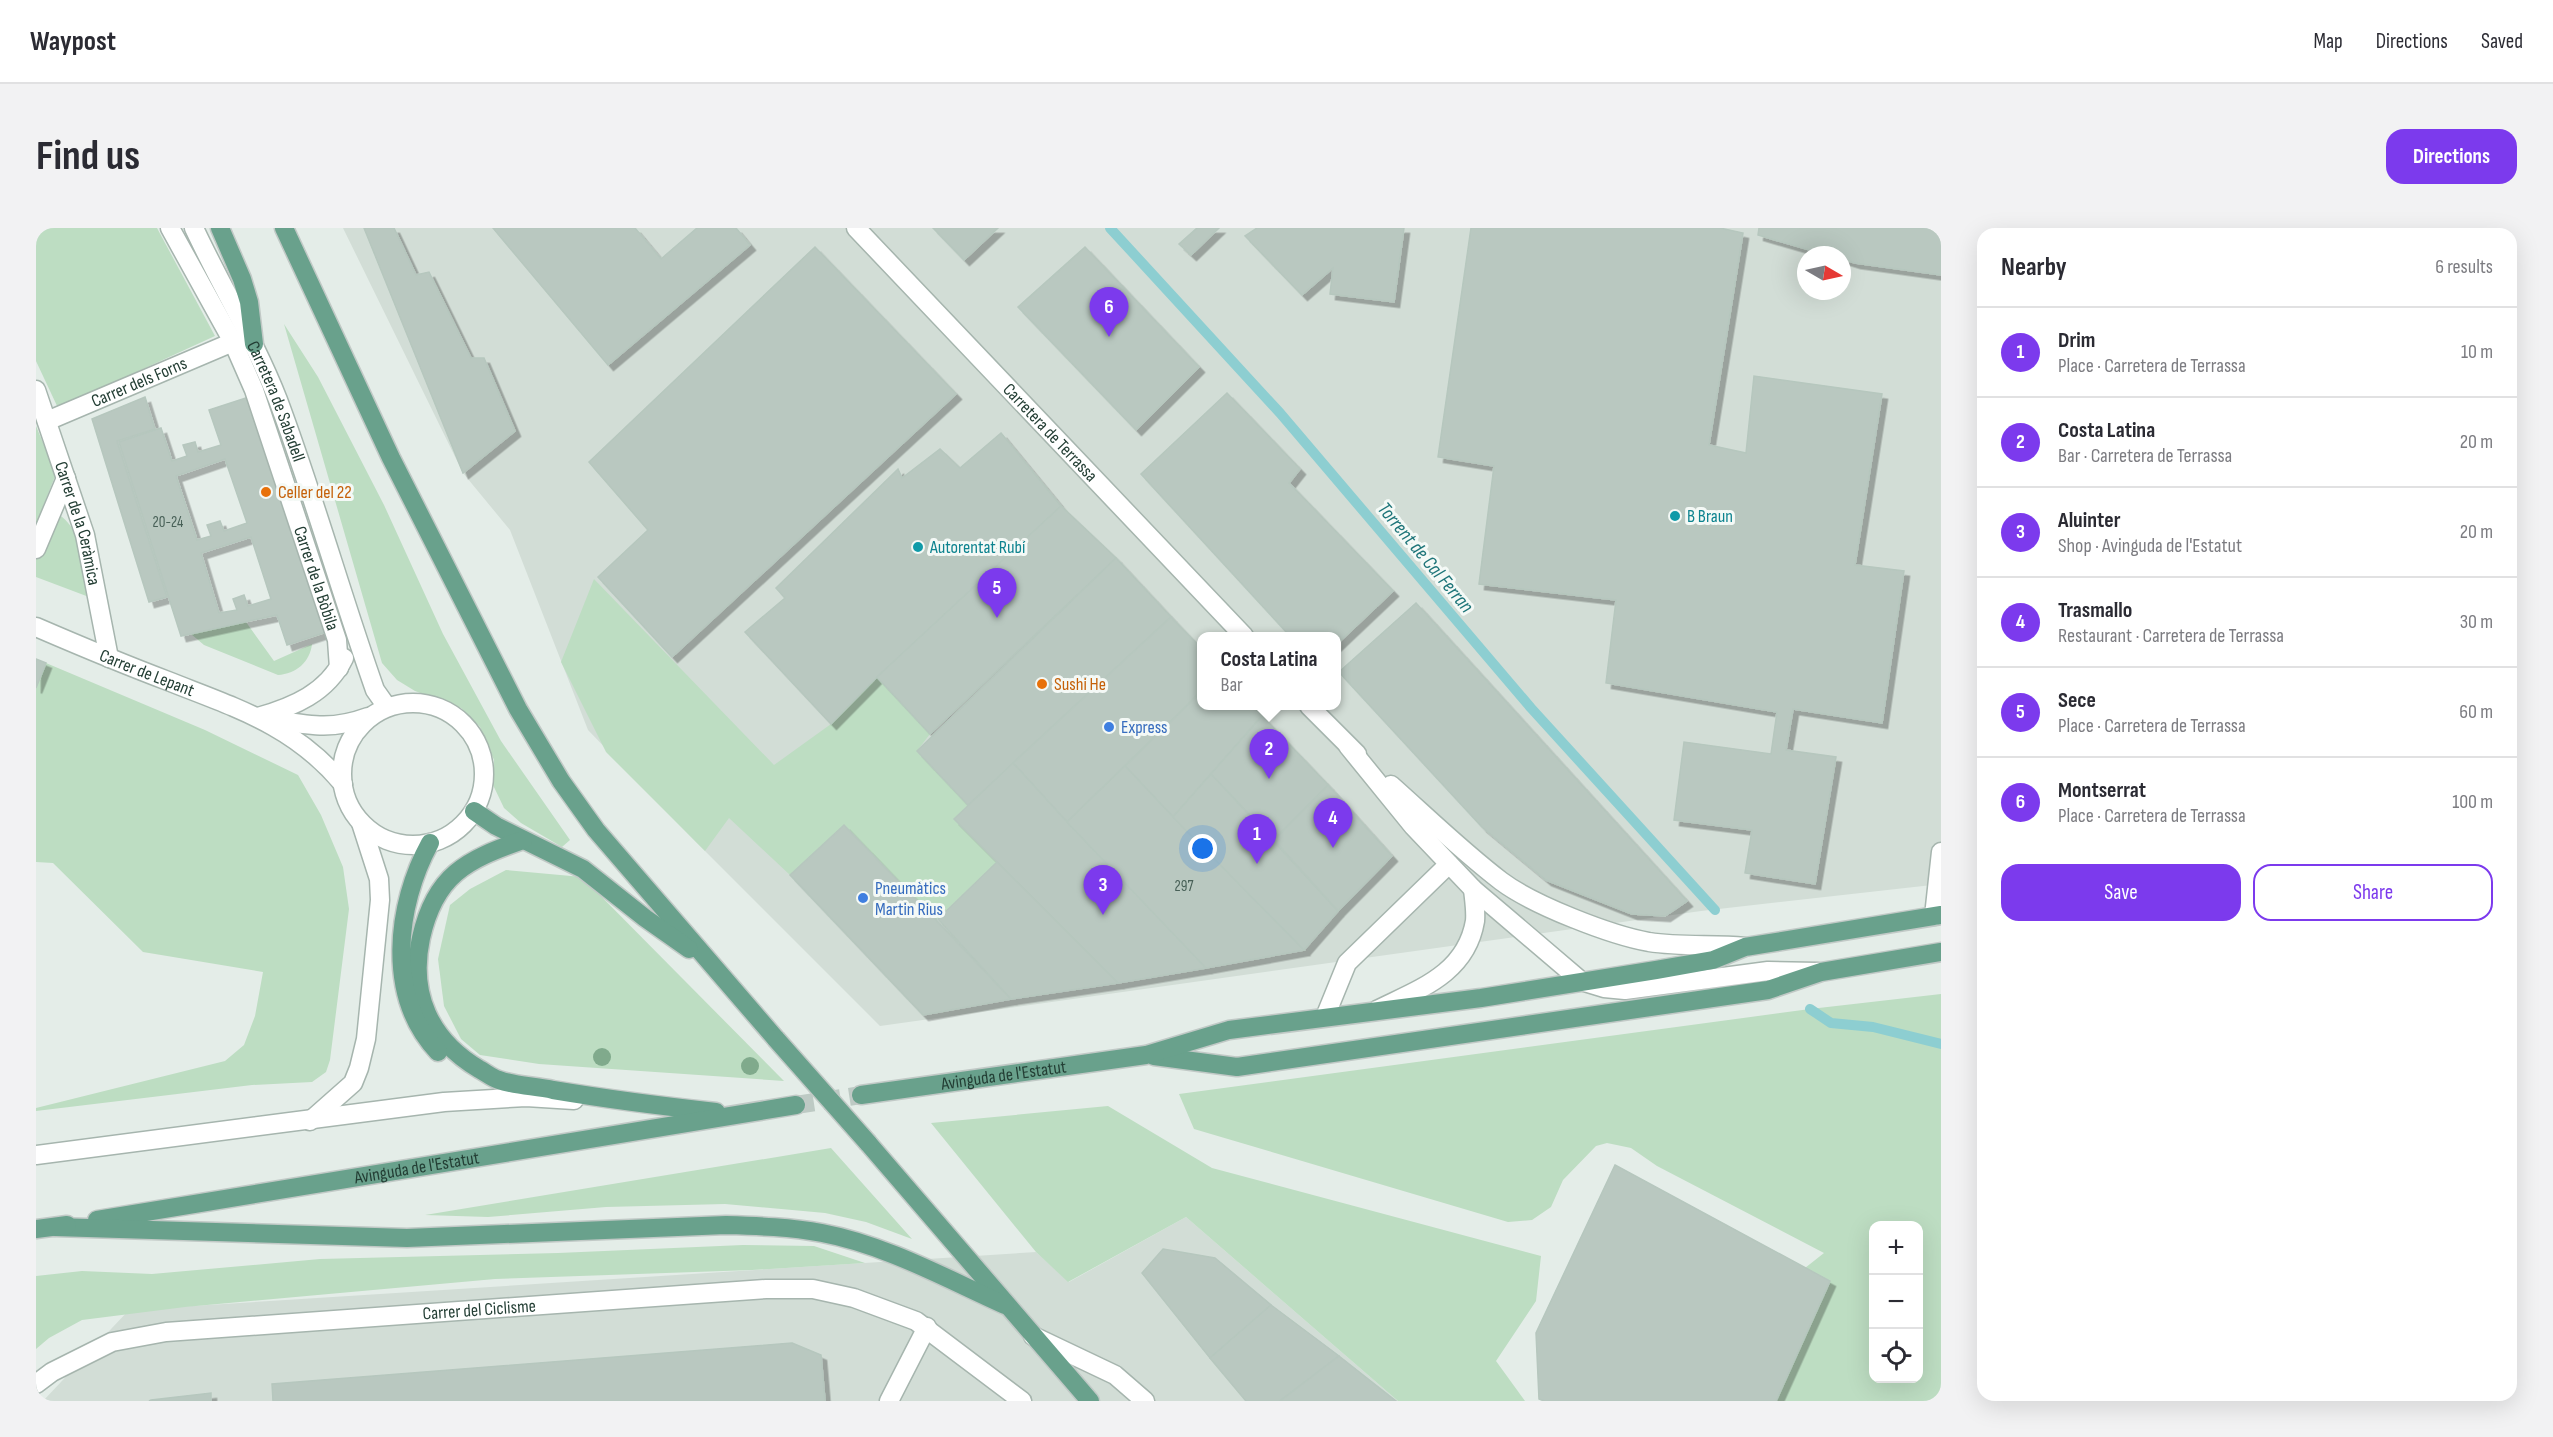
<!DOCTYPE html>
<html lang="en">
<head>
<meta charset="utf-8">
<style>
  :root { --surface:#fff; --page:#f2f2f3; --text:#2b2b33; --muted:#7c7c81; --line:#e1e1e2; --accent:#7c3aed }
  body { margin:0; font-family:"Sofia Sans Condensed",sans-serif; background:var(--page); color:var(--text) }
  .controls { position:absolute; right:18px; bottom:18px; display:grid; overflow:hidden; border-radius:12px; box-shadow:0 6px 24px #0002 }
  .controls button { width:54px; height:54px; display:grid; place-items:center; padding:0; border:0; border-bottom:2px solid var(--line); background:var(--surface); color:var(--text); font:30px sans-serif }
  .compass { position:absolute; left:1761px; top:18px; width:54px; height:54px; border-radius:50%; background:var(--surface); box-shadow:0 6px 24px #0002; rotate:99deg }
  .you { position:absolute; left:1167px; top:621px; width:21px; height:21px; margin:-15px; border:4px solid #fff; border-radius:50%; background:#1a73e8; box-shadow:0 0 0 9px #1a73e833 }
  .badge { display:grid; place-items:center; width:39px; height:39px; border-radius:50%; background:var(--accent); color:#fff; font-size:20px; font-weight:700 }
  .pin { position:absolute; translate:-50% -50px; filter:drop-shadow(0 2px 3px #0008) }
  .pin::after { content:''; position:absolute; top:32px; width:21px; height:18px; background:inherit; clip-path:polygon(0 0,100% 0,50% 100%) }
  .popup { position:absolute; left:1161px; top:404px; width:144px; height:78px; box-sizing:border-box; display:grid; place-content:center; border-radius:12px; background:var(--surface); filter:drop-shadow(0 2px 4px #0005); font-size:20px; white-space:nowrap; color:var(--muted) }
  .popup b { font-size:22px; color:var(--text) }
  .popup::after { content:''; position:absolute; left:50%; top:100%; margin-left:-12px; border:12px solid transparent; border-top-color:var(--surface) }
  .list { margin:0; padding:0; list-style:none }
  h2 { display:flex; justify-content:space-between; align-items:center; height:78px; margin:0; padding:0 24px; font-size:26px }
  h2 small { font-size:20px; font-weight:400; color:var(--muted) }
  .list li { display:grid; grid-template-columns:39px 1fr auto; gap:18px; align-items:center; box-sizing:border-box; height:90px; padding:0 24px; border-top:2px solid var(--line) }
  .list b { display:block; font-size:22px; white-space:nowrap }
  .list p { margin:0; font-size:20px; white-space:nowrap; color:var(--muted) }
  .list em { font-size:20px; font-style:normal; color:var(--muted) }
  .actions { display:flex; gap:12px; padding:18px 24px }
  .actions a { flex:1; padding:14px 0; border:2px solid var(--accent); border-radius:18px; text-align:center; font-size:21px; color:var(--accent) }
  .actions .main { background:var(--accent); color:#fff }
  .icon { flex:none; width:33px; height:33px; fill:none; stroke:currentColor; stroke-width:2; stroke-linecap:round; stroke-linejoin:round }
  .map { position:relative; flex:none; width:1905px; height:1173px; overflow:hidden; border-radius:18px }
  header { display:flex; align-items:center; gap:36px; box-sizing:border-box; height:84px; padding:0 30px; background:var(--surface); border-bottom:2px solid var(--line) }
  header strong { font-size:28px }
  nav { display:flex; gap:33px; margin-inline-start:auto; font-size:21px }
  .intro { display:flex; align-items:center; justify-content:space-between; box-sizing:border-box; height:144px; padding:0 36px }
  h1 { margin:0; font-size:42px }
  .button { padding:15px 27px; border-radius:18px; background:var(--accent); color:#fff; font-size:21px; font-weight:700 }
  main { display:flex; gap:36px; padding:0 36px }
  aside { flex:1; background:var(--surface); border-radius:18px; box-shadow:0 6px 24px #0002 }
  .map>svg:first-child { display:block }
  .built { fill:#d2ddd6; fill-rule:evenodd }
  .green { fill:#bdddc2; fill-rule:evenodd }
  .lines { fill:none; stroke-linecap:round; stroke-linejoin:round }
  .stream { stroke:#8dced1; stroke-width:10 }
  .building { fill:#b9c8c0; stroke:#b6c7be; stroke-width:1.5; fill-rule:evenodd; filter:url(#shadow) }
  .major-tunnel { stroke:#bdcac4; stroke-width:18; stroke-dasharray:18 9; stroke-linecap:butt }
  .minor-casing { stroke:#a6b5ae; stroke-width:21 }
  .major-casing { stroke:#c1c9c6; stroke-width:21 }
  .minor { stroke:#fff; stroke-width:18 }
  .major { stroke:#69a18c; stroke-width:18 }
  .major-bridge-casing { stroke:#c1c9c6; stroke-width:21; stroke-linecap:butt }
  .major-bridge { stroke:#69a18c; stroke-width:18 }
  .tree { fill:#80aa8c }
  .food-dot { fill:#e8710a; stroke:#f4f9f6; stroke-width:2 }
  .culture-dot { fill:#0f9aa8; stroke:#f4f9f6; stroke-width:2 }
  .shop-dot { fill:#3f7fe0; stroke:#f4f9f6; stroke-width:2 }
  .labels { text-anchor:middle; stroke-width:6; stroke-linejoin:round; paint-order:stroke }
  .number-label { font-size:15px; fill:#486057 }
  .street-label { font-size:18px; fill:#233e34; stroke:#f4f9f6 }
  .food-label { font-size:18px; fill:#c56008; stroke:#f4f9f6; text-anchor:start }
  .culture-label { font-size:18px; fill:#0d838f; stroke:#f4f9f6; text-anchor:start }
  .shop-label { font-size:18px; fill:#366cbe; stroke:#f4f9f6; text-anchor:start }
  .water-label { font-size:20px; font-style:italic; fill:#1e7579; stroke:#f4f9f6 }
</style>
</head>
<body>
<header>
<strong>Waypost</strong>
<nav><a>Map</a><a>Directions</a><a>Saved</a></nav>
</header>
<div class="intro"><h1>Find us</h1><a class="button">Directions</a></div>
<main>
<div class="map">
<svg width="1905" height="1173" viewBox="0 0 1905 1173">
  <defs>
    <filter id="shadow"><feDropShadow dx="5.5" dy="5.5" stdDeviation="0" flood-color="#0004"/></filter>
  </defs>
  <rect width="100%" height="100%" fill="#e4ede8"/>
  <g class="built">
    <path d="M307 0H1905V656L1665 683 844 798 659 613 552 502 474 302 427 245ZM1770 27H1806V63H1770ZM1166 408H1300V478H1166Z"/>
    <path d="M1150 989 1362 1173H7L93 1082 1000 1024 1033 1054Z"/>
  </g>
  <g class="green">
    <path d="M0 0H121L179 108 22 180 0 133Z"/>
    <path d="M248 96 282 149 348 277 407 406 465 513 534 612 526 619 485 595 468 580 457 557 458 532 444 499 425 480 379 463 361 452 346 435Z"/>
    <path d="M0 198 20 246 0 296Z"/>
    <path d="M20 285C48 300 48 341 53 369L0 349V331Z"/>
    <path d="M558 351 738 537 795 496 841 449 894 506 881 523 932 577 918 591 961 634 900 692 808 597 754 647 693 590 669 623 570 524 525 434Z"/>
    <path d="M210 394 238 433 276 416C274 434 260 446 242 447L168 417 155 406Z"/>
    <path d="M10 435 169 502 262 547 285 587 307 639 313 681 294 832 290 844 276 854 216 857 0 883V880L189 833 208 817 219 788 227 744 107 724 17 635 0 634V460Z"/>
    <path d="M470 642 546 649 748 853 503 836 444 827 425 811 408 778 402 731 414 677 434 661Z"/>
    <path d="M1905 766V1173H1740L1794 1054 1769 1040 1788 1025 1621 938 1595 920 1571 915 1560 918 1527 952 1515 979 1496 992 1472 994 1158 901 1143 866 1774 781ZM1838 998H1882V1150H1838Z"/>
    <path d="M1072 878 1176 940 1505 1028 1500 1073 1460 1133 1489 1173H1362L1150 989 1032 1054 1000 1024 895 895Z"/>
    <path d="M795 920 876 1011 830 994 789 985 689 976 570 979 452 989 389 987Z"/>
    <path d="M707 1017 778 1018 829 1035 716 1042 459 1051 149 1079 46 1092 13 1110 0 1121V1048L46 1043 116 1046 284 1031 522 1025Z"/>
  </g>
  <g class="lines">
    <g class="stream">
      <path d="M1074 0 1244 185 1495 480 1679 682"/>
      <path d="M1774 781 1795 795 1837 799 1905 816"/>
    </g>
  </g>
  <g class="building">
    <path d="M328 0H358L380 47 393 44 435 130H448L479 203 427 245Z"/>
    <path d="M457 0H599L625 31 661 0H700L714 17 572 137Z"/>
    <path d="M897 0H962L928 32Z"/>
    <path d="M1161 0H1183L1155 27 1143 16Z"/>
    <path d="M1221 0H1368L1358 74 1294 66 1297 40 1266 67 1209 8Z"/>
    <path d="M1435 0H1684L1707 5 1673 217 1710 225 1718 148 1846 166 1819 337 1868 343 1846 495 1757 481 1750 522 1800 529 1779 656 1709 645 1716 602 1638 592 1648 514 1735 526 1741 484 1570 455 1580 372 1443 356 1458 238 1402 229Z"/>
    <path d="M1723 0H1905V47L1819 35 1806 31V27H1791L1722 7Z"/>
    <path d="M779 19 920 166 636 429 562 349 612 302 553 234Z"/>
    <path d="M1049 19 1163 139 1100 202 982 79Z"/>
    <path d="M1191 165 1264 241 1253 255 1357 363 1300 417V408H1254L1105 246Z"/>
    <path d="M109 169 119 201 81 213 131 369 113 374 56 191Z"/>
    <path d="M213 169 290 404 251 417 241 387 145 408 83 214 125 200 136 233 151 228 147 217 159 214 162 224 185 217 173 182ZM189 231 211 295 188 303 184 293 171 297 175 308 161 312 140 248ZM215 309 235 371 212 378 208 367 197 371 201 382 183 385 165 325Z"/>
    <path d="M965 205 1025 278 841 449 795 496 709 404 749 370 740 360 862 241 866 250 904 221 924 240Z"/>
    <path d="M1025 278 1080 330 894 506 841 449Z"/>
    <path d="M1080 330 1135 389 932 577 881 523Z"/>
    <path d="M1380 375 1651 673 1629 688 1596 686 1510 652 1446 599 1303 444Z"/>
    <path d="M1135 389 1166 421V463L1031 594 977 535Z"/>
    <path d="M0 431 10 435 0 460Z"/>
    <path d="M1166 463V478H1217L1226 488 1137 589 1089 538Z"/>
    <path d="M1226 488 1292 557 1238 612 1175 546Z"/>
    <path d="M977 535 1031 594 1170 740 1082 755 918 591Z"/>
    <path d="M1089 538 1137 589 1268 722 1170 740 1031 594Z"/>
    <path d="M1175 546 1302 683 1268 722 1137 589Z"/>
    <path d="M1292 557 1356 628 1302 683 1238 612Z"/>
    <path d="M808 597 900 692 975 771 887 787 754 647Z"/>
    <path d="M961 634 1082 755 975 771 902 691Z"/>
    <path d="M1579 937 1794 1053 1740 1173H1508L1503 1171 1500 1105Z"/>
    <path d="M1127 1021 1179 1030 1235 1077 1174 1130 1106 1045Z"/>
    <path d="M1235 1077 1303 1128 1244 1173H1210L1174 1130Z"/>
    <path d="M756 1115 785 1127 789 1173H237L236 1156Z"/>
    <path d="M1303 1128 1360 1173H1244Z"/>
    <path d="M175 1165V1173H113L115 1172Z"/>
  </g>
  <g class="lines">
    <path class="major-tunnel" d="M760 877 825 867"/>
    <defs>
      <g id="minor">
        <path id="s1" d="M134 0 197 114 218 162 301 412 303 440"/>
        <path id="s2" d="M158 0C185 58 219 113 242 172 278 268 305 366 339 462L351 479"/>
        <path id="s3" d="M820 0 1208 408"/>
        <path id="s4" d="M0 162 49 307 73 430"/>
        <path id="s5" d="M11 193 197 114"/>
        <path d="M0 321 30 250"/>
        <path id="s6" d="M0 399C44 418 87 436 132 453 200 480 258 497 307 556"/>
        <circle cx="377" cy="546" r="71"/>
        <path d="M1273 478 1321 526"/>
        <path d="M222 489C257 479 291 465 308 430"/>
        <path d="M233 491C272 497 294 503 332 489"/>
        <path d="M1312 518 1377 598 1437 661 1545 753 1568 760 1589 762 1732 743 1782 744"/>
        <path d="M1355 557C1391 589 1427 624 1465 653 1497 677 1574 707 1613 714 1645 719 1677 716 1709 719"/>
        <path d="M1898 688 1905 624"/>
        <path d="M1341 782C1383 761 1430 746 1439 693 1440 683 1438 671 1437 661"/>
        <path d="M1289 789 1311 735 1413 636"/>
        <path d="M274 893 317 855 323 840 330 811 344 672 343 651 325 595"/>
        <path d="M0 927 408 874 490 869 538 872"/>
        <path d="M997 1108 1079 1147 1109 1173"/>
        <path id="s7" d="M0 1156 16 1144 76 1114 130 1104 730 1061H777L818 1070 880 1093 986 1173"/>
        <path d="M853 1173 891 1099"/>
      </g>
      <g id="major">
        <path d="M184 0 206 51 213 74 218 116"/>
        <path d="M248 0 355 230 482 481 525 553 560 602 740 811"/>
        <path d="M438 583 460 598 547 641 609 690 653 721"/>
        <path d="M487 612C430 632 399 647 385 710 373 766 394 812 443 841 449 844 456 850 463 852 479 858 500 858 517 862 571 871 625 878 680 884"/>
        <path d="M394 615C360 677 349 768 402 824"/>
        <path d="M1118 828 1201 839 1732 762 1785 744 1905 724"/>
        <path id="s8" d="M825 867 1110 827 1193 802 1445 770 1620 742 1677 732 1709 719 1905 687"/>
        <path d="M832 915 1054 1173"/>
        <path id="s9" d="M61 992 760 877"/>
        <path d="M19 999 371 1010 690 997C723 998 754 999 786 1005 850 1017 911 1051 969 1077"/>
        <path d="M0 1001 31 997"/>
      </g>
    </defs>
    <use href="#minor" class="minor-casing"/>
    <use href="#major" class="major-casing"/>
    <use href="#minor" class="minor"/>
    <use href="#major" class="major"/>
    <defs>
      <path id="major-bridge" d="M740 811 832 915"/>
    </defs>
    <use href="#major-bridge" class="major-bridge-casing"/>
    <use href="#major-bridge" class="major-bridge"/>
  </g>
  <g class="tree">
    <circle cx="566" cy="829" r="9"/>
    <circle cx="714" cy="838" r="9"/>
  </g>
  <g class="food-dot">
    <circle cx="230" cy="264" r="6"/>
    <circle cx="1006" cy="456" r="6"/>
  </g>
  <g class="culture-dot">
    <circle cx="1639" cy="288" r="6"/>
    <circle cx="882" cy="319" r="6"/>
  </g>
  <g class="shop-dot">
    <circle cx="1073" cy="499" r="6"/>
    <circle cx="827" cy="670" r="6"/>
  </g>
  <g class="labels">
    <g class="number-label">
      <text x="132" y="299">20-24</text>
      <text x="1148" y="663">297</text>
    </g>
    <g class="street-label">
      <text dy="6" stroke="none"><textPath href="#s5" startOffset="100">Carrer dels Forns</textPath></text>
      <text dy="6" stroke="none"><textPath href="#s2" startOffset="192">Carretera de Sabadell</textPath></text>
      <text dy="6" stroke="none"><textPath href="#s3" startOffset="282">Carretera de Terrassa</textPath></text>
      <text dy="6" stroke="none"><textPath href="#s4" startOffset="140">Carrer de la Ceràmica</textPath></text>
      <text dy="6" stroke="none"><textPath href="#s1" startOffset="381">Carrer de la Bòbila</textPath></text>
      <text dy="6" stroke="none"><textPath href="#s6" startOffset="120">Carrer de Lepant</textPath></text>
      <text dy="6" stroke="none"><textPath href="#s8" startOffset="144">Avinguda de l'Estatut</textPath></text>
      <text dy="6" stroke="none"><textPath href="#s9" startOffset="324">Avinguda de l'Estatut</textPath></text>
      <text dy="6" stroke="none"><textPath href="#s7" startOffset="456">Carrer del Ciclisme</textPath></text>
    </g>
    <g class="food-label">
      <text x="242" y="270">Celler del 22</text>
      <text x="1018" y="462">Sushi He</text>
    </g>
    <g class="culture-label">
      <text x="1651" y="294">B Braun</text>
      <text x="894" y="325">Autorentat Rubí</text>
    </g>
    <g class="shop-label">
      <text x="1085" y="505">Express</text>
      <text x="839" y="666">Pneumàtics<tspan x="839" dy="21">Martin Rius</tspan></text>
    </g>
    <g class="water-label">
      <text transform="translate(1390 329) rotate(50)" y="7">Torrent de Cal Ferran</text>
    </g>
  </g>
</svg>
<div class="controls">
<button>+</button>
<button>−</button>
<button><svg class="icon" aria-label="locate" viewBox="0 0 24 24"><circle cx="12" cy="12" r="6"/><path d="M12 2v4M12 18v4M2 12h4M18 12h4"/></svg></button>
</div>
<svg class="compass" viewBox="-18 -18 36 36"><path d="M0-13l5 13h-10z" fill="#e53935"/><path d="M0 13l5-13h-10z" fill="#7c7c81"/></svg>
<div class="you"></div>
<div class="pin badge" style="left:1221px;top:636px">1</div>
<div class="pin badge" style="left:1233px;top:551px">2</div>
<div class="popup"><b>Costa Latina</b>Bar</div>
<div class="pin badge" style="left:1067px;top:687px">3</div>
<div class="pin badge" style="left:1297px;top:620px">4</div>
<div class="pin badge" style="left:961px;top:390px">5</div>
<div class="pin badge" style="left:1073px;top:109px">6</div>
</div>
<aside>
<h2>Nearby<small>6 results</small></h2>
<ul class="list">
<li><span class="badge">1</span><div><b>Drim</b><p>Place · Carretera de Terrassa</p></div><em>10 m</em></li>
<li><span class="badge">2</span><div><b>Costa Latina</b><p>Bar · Carretera de Terrassa</p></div><em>20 m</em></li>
<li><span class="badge">3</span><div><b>Aluinter</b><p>Shop · Avinguda de l'Estatut</p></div><em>20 m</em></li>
<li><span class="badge">4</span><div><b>Trasmallo</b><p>Restaurant · Carretera de Terrassa</p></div><em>30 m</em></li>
<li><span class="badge">5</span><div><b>Sece</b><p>Place · Carretera de Terrassa</p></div><em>60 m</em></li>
<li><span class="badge">6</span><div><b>Montserrat</b><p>Place · Carretera de Terrassa</p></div><em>100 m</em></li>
</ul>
<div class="actions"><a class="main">Save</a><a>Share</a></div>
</aside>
</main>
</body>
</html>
